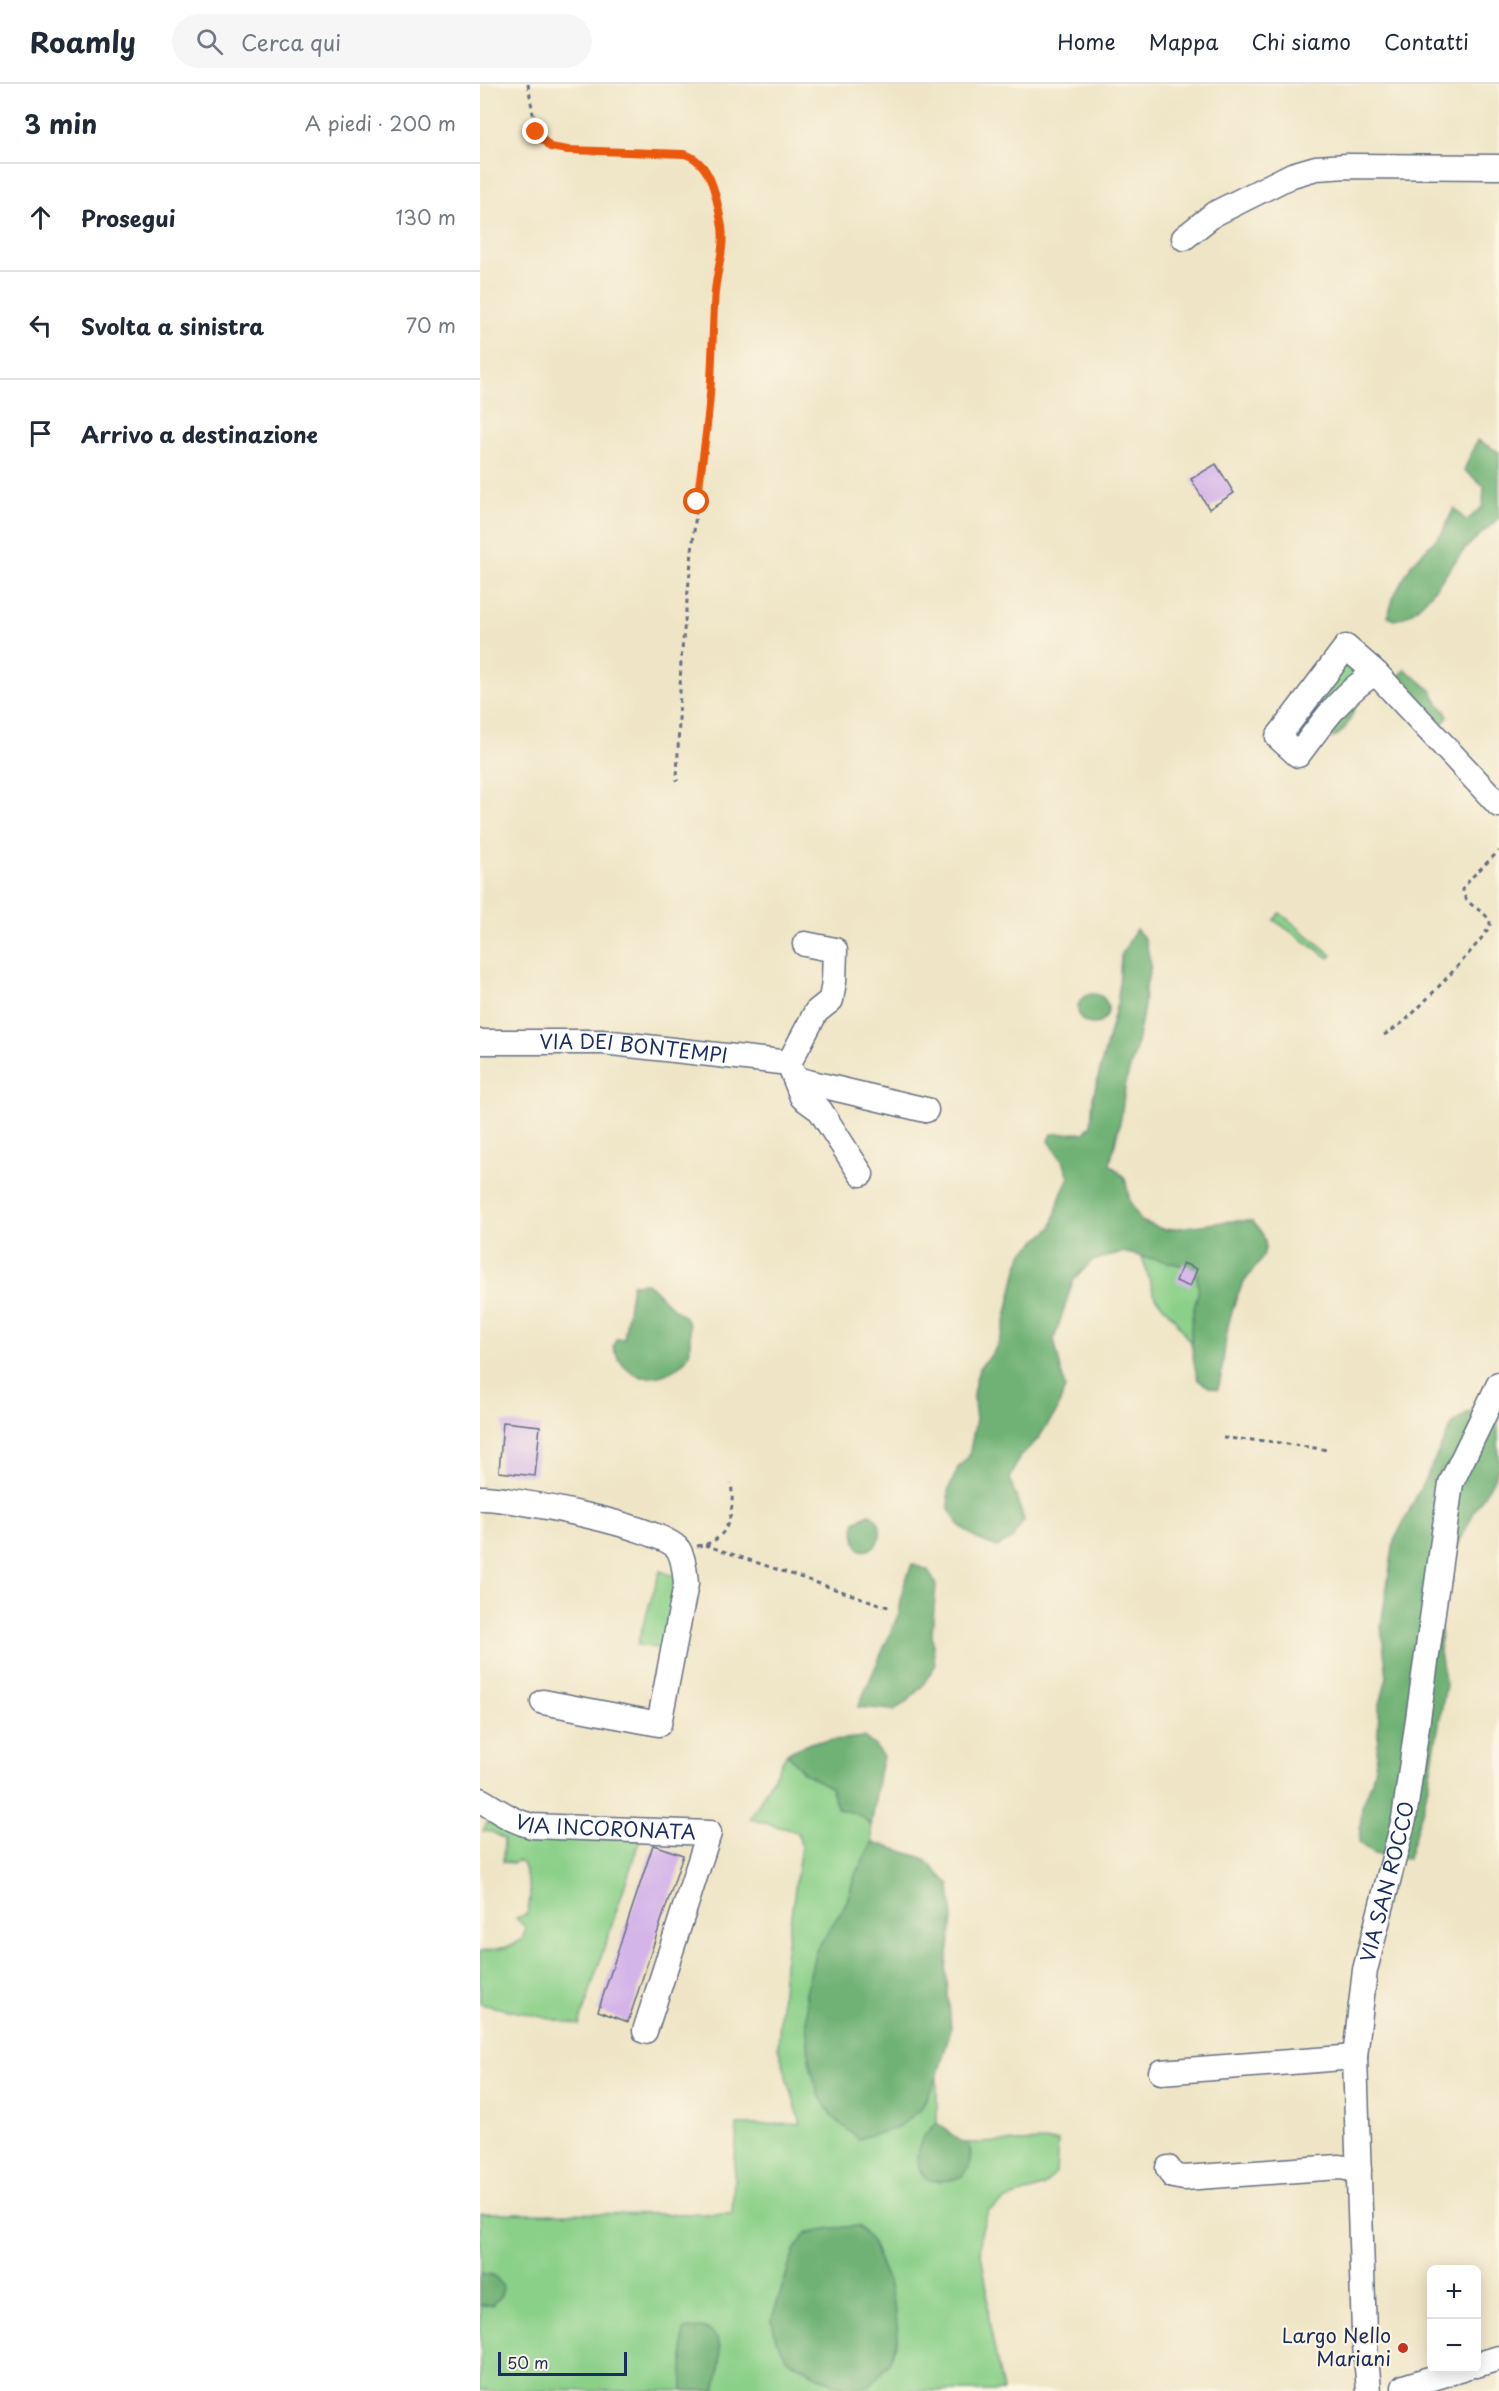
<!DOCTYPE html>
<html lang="it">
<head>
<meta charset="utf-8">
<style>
  :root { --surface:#fff; --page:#f6f6f7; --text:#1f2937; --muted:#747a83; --line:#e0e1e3 }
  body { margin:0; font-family:"Playpen Sans",sans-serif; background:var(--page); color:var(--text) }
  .controls { position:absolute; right:18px; bottom:18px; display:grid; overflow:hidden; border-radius:9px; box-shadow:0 3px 15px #0003 }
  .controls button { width:54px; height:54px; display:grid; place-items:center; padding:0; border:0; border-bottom:2px solid var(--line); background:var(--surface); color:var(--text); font:30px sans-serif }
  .scale { position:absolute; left:18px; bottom:15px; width:129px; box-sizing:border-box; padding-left:6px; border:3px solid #1b2f5e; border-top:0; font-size:16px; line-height:21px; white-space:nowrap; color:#1b2f5e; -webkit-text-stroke:4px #fcf5e5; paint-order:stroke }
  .stop { position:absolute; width:18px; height:18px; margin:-14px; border:4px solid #ea580c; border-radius:50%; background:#fff }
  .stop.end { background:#ea580c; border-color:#fff; box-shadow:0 2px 6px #0008 }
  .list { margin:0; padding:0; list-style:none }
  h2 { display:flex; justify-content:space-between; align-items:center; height:78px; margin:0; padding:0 24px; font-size:26px }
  h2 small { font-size:20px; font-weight:400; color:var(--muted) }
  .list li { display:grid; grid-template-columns:39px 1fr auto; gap:18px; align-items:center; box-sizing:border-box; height:108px; padding:0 24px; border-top:2px solid var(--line) }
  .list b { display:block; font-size:22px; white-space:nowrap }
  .list em { font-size:20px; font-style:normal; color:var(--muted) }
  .icon { flex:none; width:33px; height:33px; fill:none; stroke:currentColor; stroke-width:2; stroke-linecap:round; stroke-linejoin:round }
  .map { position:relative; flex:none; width:1019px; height:2307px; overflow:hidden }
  header { display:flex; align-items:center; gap:36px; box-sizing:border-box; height:84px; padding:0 30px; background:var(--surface); border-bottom:2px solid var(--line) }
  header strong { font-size:28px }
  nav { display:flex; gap:33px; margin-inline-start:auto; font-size:21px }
  .search { width:420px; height:54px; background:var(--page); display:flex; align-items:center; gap:15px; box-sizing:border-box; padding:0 21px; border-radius:33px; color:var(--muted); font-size:22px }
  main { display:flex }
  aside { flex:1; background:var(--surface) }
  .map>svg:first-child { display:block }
  .green { fill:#8bd089; stroke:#538074; stroke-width:1.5 }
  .forest { fill:#70b275; stroke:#46706a; stroke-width:1.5 }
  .building { fill:#d4b4e9 }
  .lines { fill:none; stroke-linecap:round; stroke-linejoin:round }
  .minor-casing { stroke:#656f82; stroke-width:27 }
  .path { stroke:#656f82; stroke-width:3; stroke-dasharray:4.5 4.5; stroke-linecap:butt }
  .minor { stroke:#fff; stroke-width:24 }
  .route { stroke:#ea580c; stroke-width:8 }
  .poi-dot { fill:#c8321e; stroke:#fcf5e5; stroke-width:2 }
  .labels { text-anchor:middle; stroke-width:4.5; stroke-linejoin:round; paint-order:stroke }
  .street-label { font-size:20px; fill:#1b2f5e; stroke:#fcf5e5 }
  .poi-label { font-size:20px; fill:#1b2f5e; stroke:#fcf5e5; text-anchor:end }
</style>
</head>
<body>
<header>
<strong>Roamly</strong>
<div class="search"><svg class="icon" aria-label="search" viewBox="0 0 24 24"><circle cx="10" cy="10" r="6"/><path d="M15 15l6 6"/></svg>Cerca qui</div>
<nav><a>Home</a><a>Mappa</a><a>Chi siamo</a><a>Contatti</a></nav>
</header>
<main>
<aside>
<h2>3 min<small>A piedi · 200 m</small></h2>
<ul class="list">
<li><svg class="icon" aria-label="ahead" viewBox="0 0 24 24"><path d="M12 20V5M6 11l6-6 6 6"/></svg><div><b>Prosegui</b></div><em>130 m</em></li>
<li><svg class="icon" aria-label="left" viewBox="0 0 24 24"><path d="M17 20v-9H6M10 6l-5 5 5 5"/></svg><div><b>Svolta a sinistra</b></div><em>70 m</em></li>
<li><svg class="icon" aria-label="arrive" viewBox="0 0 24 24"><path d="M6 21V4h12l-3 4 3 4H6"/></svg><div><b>Arrivo a destinazione</b></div></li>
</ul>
</aside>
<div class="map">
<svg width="1019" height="2307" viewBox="0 0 1019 2307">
  <rect width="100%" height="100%" fill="#fcf5e5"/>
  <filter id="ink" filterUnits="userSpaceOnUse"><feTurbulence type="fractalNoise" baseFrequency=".0167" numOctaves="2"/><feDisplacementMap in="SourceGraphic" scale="12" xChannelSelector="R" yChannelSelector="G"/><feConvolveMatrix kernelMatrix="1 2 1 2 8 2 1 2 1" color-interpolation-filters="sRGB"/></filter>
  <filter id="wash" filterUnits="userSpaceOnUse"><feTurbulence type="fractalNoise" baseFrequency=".008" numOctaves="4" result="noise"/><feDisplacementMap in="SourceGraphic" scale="24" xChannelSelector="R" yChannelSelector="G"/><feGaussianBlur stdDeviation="1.35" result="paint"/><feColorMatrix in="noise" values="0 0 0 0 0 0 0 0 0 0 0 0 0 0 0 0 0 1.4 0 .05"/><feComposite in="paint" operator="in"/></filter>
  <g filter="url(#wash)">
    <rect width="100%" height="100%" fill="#efe5c6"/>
    <g class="green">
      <path d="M867 577 877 588 818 658H809Z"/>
      <path d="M800 829 852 871 849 874 794 836Z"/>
      <path d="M662 1173 687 1177 714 1184 721 1204 712 1235V1261L694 1234 675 1213Z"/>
      <path d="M180 1487 199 1494 183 1565 157 1561Z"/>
      <path d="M307 1669 325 1689 350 1703 358 1725 373 1728 384 1733 391 1742 393 1758 374 1794 366 1820 347 1849 326 1909 329 1976 440 2026 457 1994V2039L450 2045 440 2087 448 2096 461 2098 491 2071 489 2059 578 2057 576 2089 564 2102 526 2116 508 2127 501 2149 500 2165 507 2204 509 2238 523 2307H378L373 2304 390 2301 409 2280 418 2253 408 2198 391 2157 379 2142 352 2144 326 2149 314 2167 292 2235 307 2275 353 2300 362 2302 363 2307H0V2221H12V2191L0 2189V2129L252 2130 257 2041 321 2040 298 1963 304 1880 321 1762 318 1748 270 1735Z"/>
      <path d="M7 1738 43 1749 56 1757 58 1752 160 1755 99 1941 0 1920V1868L27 1863 42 1856 46 1844 36 1834 47 1830C53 1811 49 1798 42 1779L38 1777 33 1779 23 1778 24 1755 12 1748 3 1747Z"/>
    </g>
    <g class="forest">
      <path d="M997 356 1019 368V434C1009 443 998 452 988 462 968 482 943 533 914 536L908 532 914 512 931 481 962 449 974 424 986 437 1003 422 1004 402 984 386Z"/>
      <path d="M925 585 952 607 958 620 965 627 968 633 961 642 917 595Z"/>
      <path d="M878 615C874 628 866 651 851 654 847 655 841 653 837 653Z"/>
      <path d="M656 845 665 855 671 881 665 906 664 924 655 968 646 997 641 1034 630 1080 645 1094 650 1118 661 1137 685 1146 750 1137H772C780 1146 787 1153 785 1165 783 1178 772 1186 765 1197 758 1206 754 1220 751 1231 743 1256 745 1281 738 1305L729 1303 718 1296C713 1277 709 1254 712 1235 716 1208 723 1212 714 1184L642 1168 612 1177 593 1197 574 1255 585 1304 577 1327 557 1356 540 1372 530 1395 544 1436 532 1455 517 1463 497 1455 480 1442 469 1425 468 1407 478 1384 489 1372 496 1336 493 1310 496 1295 500 1283 513 1269 522 1251 537 1185 543 1169 572 1143 581 1110 589 1093 584 1079 569 1057 572 1050 604 1049 611 1041 613 1013 638 916 641 872Z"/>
      <circle cx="613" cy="925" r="15"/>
      <path d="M167 1199C178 1207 184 1217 194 1225 199 1229 204 1230 207 1237 210 1241 209 1245 210 1250 210 1256 211 1264 209 1269 202 1288 170 1300 153 1289 142 1283 138 1274 133 1264L136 1255H144L152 1200Z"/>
      <path d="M1017 1321 1019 1381 1014 1395 996 1424 979 1459 961 1517 960 1569 966 1601 945 1717 928 1775 894 1770 879 1759 882 1723 892 1697 897 1671 899 1624 907 1593 901 1542 914 1457 972 1341 988 1328Z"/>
      <path d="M389 1430C404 1435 404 1459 390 1465 374 1473 373 1446 375 1438Z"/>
      <path d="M432 1480 448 1486 456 1501 452 1549 455 1582 442 1602 427 1618 414 1626 378 1623 419 1529 423 1504Z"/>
      <path d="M384 1653 395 1662 403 1673C396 1696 396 1719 391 1742 382 1730 373 1728 358 1725L350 1703 324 1689 307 1669 333 1658Z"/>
      <path d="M393 1758 443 1774 470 1801 473 1835 466 1884 471 1945 457 1994 440 2026 417 2044 378 2055 352 2032 338 2010 329 1976 326 1909 335 1868 366 1820 374 1794Z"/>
      <path d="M457 2039 483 2059H489C496 2093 479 2099 448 2096 429 2077 437 2055 457 2039Z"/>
      <path d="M379 2142 391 2157 408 2199 416 2230 418 2253 409 2280 390 2301 373 2304 353 2300 307 2275 296 2256 292 2235 314 2167 326 2149 352 2144Z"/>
      <path d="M0 2189C12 2191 18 2192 23 2204L20 2213 12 2221H0Z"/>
      <path d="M222 2244C250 2251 239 2286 235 2307H203V2246Z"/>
    </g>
    <g id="blocks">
      <g class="building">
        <path d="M736 380 754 409 729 425 711 395Z"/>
        <path d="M703 1179 717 1185 710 1203 696 1197Z"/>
        <path d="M23 1338 60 1342 55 1392 19 1388Z"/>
        <path d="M173 1761 203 1771 148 1938 118 1927Z"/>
      </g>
    </g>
  </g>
  <g filter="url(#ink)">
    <use href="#blocks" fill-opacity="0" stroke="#656f82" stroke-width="1.5"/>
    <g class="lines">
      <defs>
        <g id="minor">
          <path d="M704 154 734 130 812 91 836 84 867 82 1019 83"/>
          <path d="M896 589C863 607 840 642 818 671L798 653 866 563 896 589 1019 721"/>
          <path d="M325 860 355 866 354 897 351 916 336 928 309 979 322 1013 340 1026 381 1090"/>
          <path id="s1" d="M0 958H123L309 979"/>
          <path d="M315 995 446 1026"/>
          <path d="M0 1414C30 1413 182 1443 198 1465 204 1474 205 1490 206 1500L179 1640 63 1618"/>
          <path id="s2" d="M0 1716C18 1726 31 1737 52 1742L229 1749 165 1947"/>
          <path d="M681 1988 875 1973"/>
          <path d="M688 2084 693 2092 704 2094 859 2083 879 2086"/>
          <path d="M996 2281 1019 2274"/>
          <path d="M924 2303 985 2284"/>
          <path id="s3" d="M889 2307 884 2249 875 1973 885 1886 924 1735 971 1399 1019 1300"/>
        </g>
      </defs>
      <use href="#minor" class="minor-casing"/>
      <g class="path">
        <path d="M48 0 56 48 70 63 115 68 204 70 213 72 225 83 233 102 242 145V159L235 204 229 320 217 418 201 576 197 697"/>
        <path d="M904 951C912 946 920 941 927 935 938 925 1011 849 1010 840 1010 827 983 823 983 805L991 794 1019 767"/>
        <path d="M743 1354 787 1357 848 1366"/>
        <path d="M225 1461 411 1524"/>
        <path d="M217 1462C250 1459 255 1426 251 1399"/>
      </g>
      <use href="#minor" class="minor"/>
    </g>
  </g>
  <g class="lines" filter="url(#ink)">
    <path class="route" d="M56 48 70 63 88 66 204 70C233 78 237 117 242 143 245 164 237 186 235 207 232 245 233 284 229 322 226 354 221 386 217 418"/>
  </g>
  <circle class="poi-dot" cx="923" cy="2264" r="6"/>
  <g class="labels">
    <g class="street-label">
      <text dy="7" stroke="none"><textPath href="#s1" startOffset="154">VIA DEI BONTEMPI</textPath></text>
      <text dy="7" stroke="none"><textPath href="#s2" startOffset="132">VIA INCORONATA</textPath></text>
      <text dy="7" stroke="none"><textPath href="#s3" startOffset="513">VIA SAN ROCCO</textPath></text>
    </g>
    <g class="poi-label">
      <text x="911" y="2259">Largo Nello<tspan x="911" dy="23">Mariani</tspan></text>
    </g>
  </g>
</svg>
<div class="controls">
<button>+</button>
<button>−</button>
</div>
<div class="scale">50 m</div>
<div class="stop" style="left:217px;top:418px"></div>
<div class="stop end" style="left:56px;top:48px"></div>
</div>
</main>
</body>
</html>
